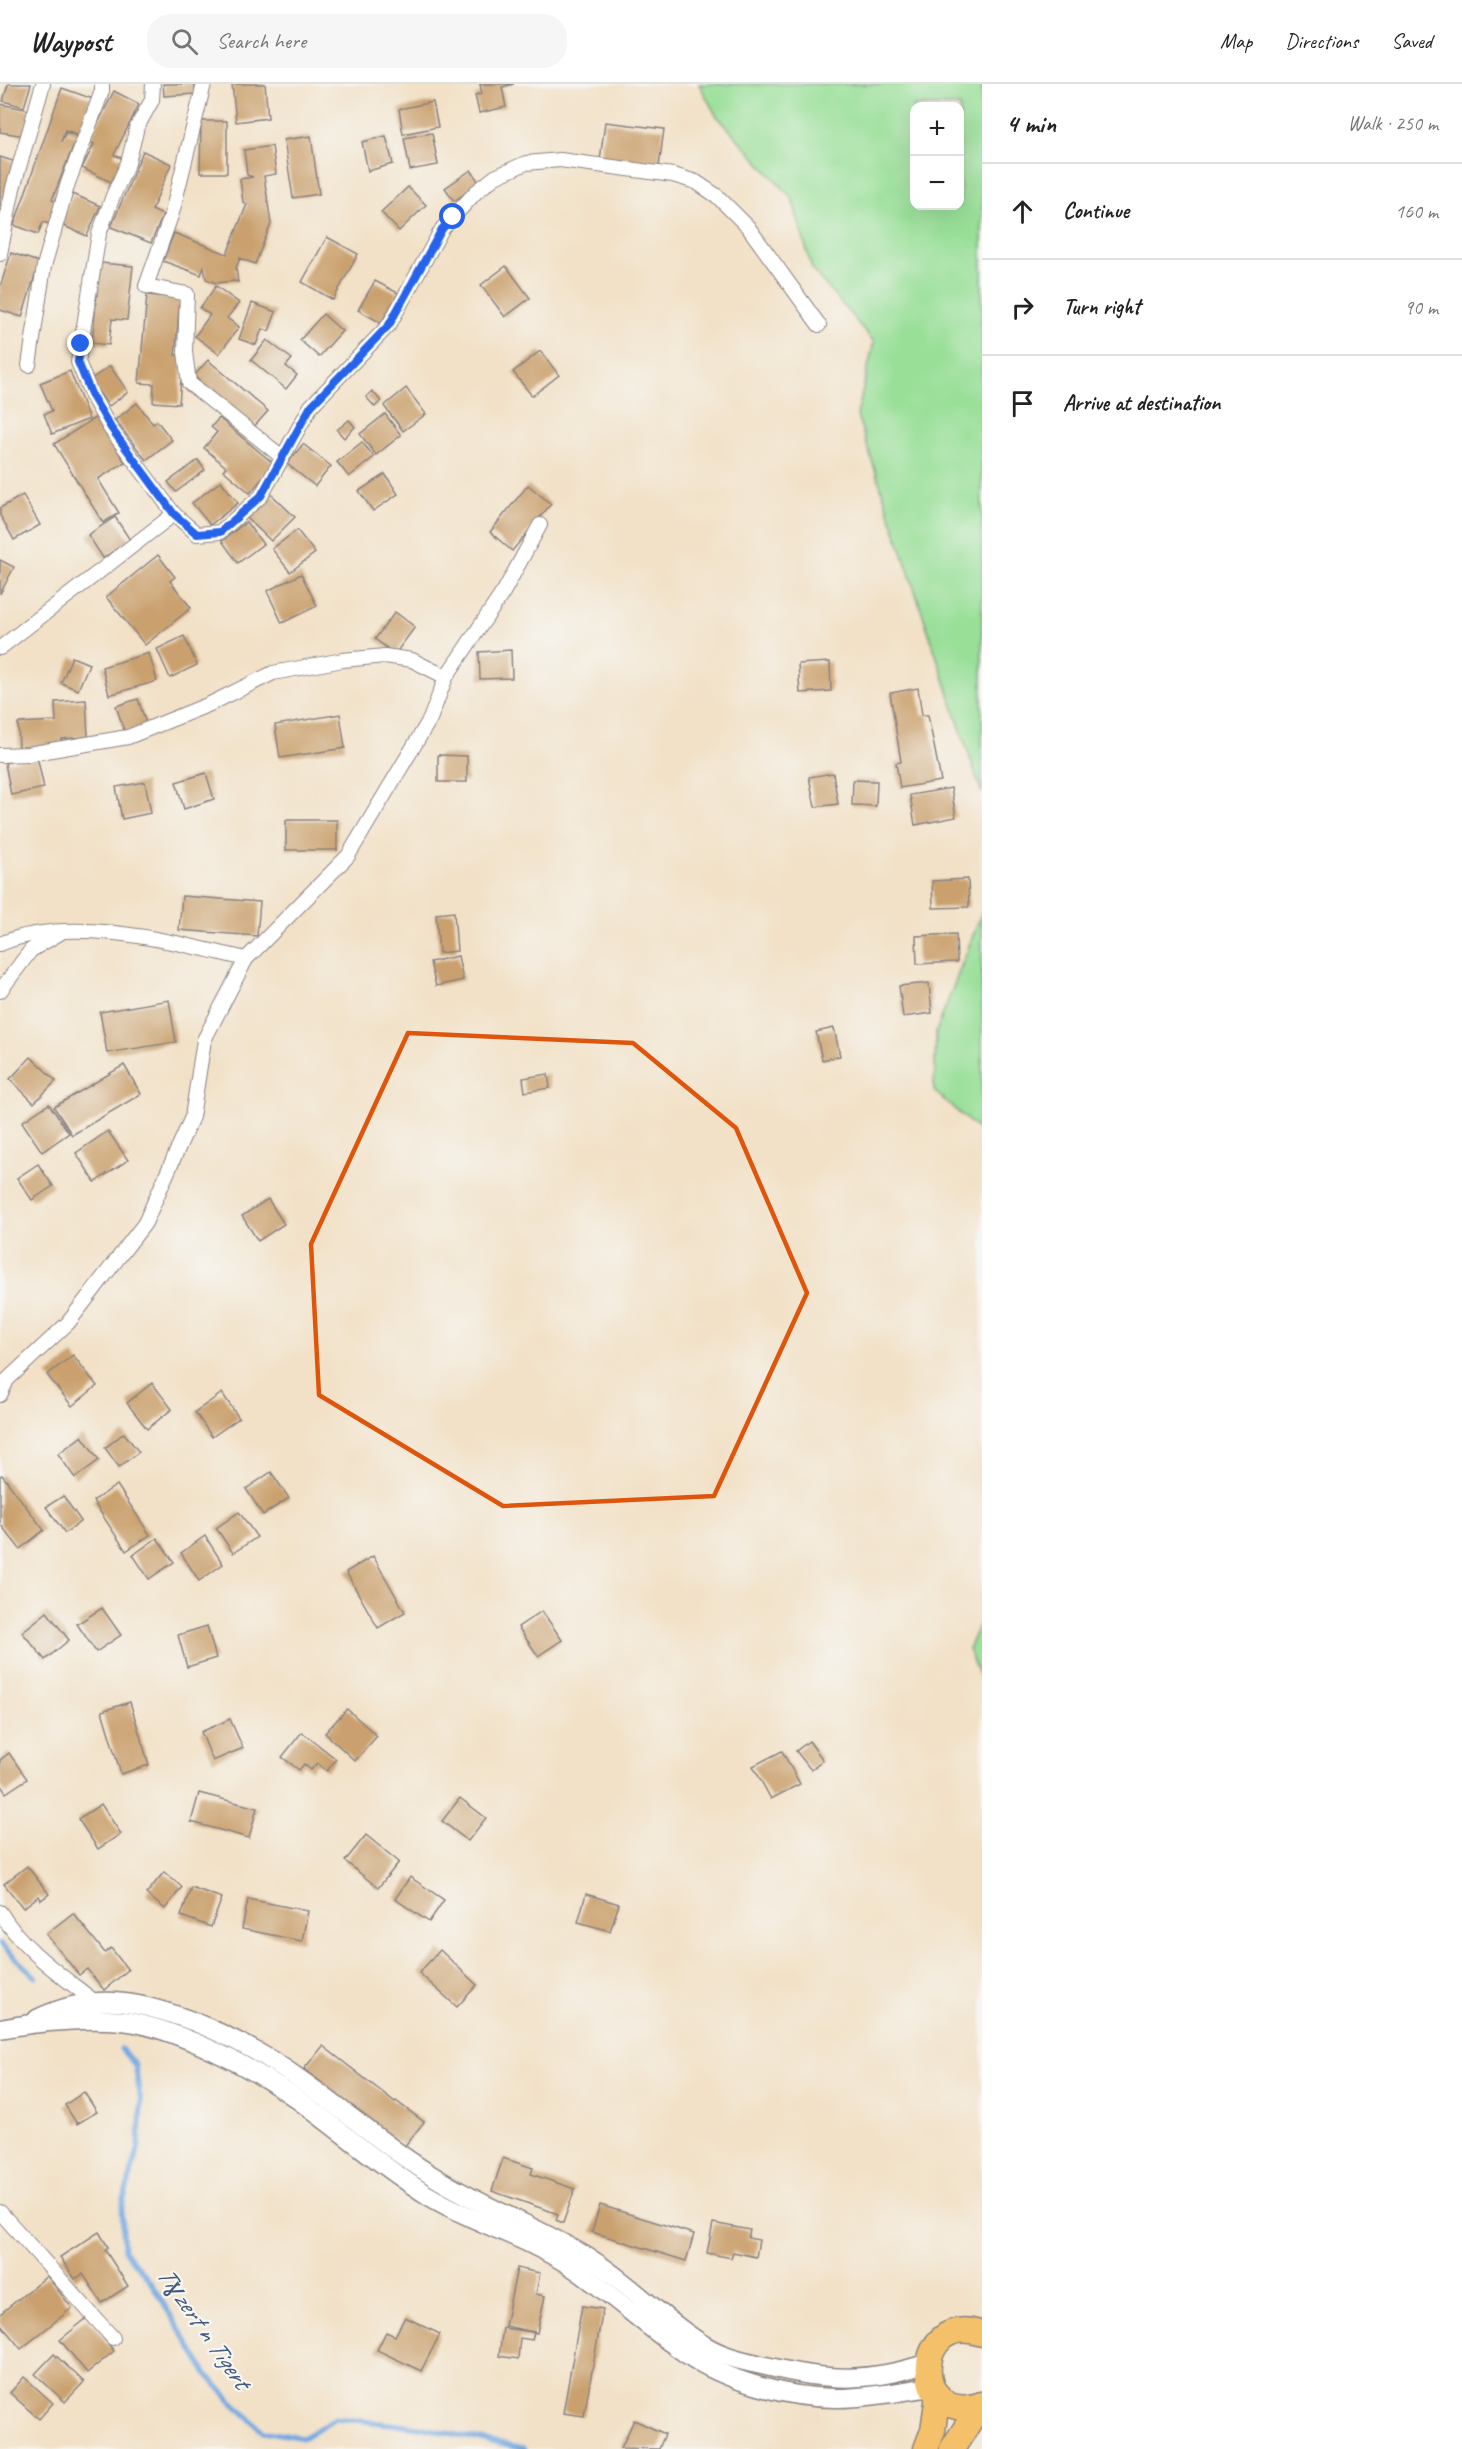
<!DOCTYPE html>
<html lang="en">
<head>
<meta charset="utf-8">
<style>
  :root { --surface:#fff; --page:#f6f6f6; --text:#222; --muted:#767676; --line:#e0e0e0 }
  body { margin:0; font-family:Caveat,sans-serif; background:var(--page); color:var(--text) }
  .controls { position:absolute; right:18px; top:18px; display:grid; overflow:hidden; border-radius:12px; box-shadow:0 6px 24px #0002 }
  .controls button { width:54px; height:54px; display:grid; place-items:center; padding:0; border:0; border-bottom:2px solid var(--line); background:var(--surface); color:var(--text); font:30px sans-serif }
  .stop { position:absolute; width:18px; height:18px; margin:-14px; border:4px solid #2563eb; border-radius:50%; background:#fff }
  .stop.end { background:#2563eb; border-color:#fff; box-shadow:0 2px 6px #0008 }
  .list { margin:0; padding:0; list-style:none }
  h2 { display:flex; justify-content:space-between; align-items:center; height:78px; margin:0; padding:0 24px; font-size:26px }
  h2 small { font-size:20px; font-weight:400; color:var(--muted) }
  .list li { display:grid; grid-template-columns:39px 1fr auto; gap:18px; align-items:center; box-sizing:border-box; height:96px; padding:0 24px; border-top:2px solid var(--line) }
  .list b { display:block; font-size:22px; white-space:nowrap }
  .list em { font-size:20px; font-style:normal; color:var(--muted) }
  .icon { flex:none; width:33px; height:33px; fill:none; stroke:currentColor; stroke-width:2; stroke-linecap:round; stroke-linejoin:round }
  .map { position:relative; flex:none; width:982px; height:2365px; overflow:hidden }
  header { display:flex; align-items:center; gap:36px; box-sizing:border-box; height:84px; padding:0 30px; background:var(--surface); border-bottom:2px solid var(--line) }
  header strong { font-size:28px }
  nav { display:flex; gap:33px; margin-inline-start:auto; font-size:21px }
  .search { width:420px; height:54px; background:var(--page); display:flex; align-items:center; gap:15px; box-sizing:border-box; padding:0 21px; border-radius:24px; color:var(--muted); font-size:22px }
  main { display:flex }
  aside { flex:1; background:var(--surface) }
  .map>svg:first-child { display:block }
  .green { fill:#99df98; stroke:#5e806a; stroke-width:1.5; fill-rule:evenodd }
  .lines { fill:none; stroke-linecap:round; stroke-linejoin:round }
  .stream { stroke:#73a9e1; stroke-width:5 }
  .building { fill:#caa16e }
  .minor-casing { stroke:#8a8281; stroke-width:16 }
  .tertiary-casing { stroke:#8a8281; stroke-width:21 }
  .trunk-casing { stroke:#8a8281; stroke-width:27 }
  .minor { stroke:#fff; stroke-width:14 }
  .tertiary { stroke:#fff; stroke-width:18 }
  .trunk { stroke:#f4c16a; stroke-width:24 }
  .route { stroke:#2563eb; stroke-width:8 }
  .marked { fill:none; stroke:#de560e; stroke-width:4.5; stroke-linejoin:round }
  .labels { text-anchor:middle; stroke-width:4.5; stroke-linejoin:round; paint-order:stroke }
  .water-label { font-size:26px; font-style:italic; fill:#42587d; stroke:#f6f6f2 }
</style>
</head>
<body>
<header>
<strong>Waypost</strong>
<div class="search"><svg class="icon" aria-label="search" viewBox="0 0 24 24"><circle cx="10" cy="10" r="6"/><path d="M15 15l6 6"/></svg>Search here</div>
<nav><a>Map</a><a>Directions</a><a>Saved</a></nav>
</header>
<main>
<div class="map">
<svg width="982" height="2365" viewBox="0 0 982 2365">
  <rect width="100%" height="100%" fill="#f6f6f2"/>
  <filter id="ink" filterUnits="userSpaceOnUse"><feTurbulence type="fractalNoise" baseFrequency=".0167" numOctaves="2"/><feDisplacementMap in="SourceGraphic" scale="12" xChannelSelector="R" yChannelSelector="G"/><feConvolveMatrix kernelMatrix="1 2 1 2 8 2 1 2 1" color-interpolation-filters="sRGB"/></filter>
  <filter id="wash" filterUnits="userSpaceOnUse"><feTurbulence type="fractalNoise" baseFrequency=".008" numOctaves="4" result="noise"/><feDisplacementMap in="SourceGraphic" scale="24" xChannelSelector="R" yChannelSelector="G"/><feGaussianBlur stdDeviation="1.35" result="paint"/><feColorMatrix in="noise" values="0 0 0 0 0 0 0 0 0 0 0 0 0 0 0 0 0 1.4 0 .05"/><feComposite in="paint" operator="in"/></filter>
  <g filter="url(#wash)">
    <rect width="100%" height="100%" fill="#f2e1c7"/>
    <g class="green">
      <path d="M699 0H982V710L857 331 874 258 812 185 792 114 716 31ZM960 22V122H914V22Z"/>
      <path d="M982 828V1049L934 1007 936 948Z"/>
      <path d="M982 1534V1600L968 1565Z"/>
    </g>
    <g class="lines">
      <g class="stream">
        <path d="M0 1860 36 1893"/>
        <path d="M121 1965 135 1981 141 2018 139 2062 122 2122 124 2166 151 2199 207 2290 232 2318 263 2347 303 2354 335 2334 419 2343 524 2365"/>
      </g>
    </g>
    <g id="blocks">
      <g class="building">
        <path d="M8 0H31L24 23 3 17Z"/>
        <path d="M163 0H195V10L164 12Z"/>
        <path d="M232 0H265L268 34 236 38Z"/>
        <path d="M480 0H514L502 3 506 23 479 29 475 11 482 10Z"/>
        <path d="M62 4 93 15 80 51 65 46 61 58 66 48 77 52 52 116 57 118 49 140 43 138 38 150 14 141Z"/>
        <path d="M114 7 139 20 114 71 124 75 113 99 82 84 94 60 89 57Z"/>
        <path d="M433 18 438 43 403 50 399 25Z"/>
        <path d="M0 20 30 26 25 52 0 48Z"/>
        <path d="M201 37H227V89H200Z"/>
        <path d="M605 38 664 45 659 83 600 76Z"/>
        <path d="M432 49 438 81 410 86 404 54Z"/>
        <path d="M311 52 319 110 293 114 284 56Z"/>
        <path d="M386 52 393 80 368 87 362 58Z"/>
        <path d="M272 62 276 90 264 92 271 140 255 180 240 174 236 184 238 198 234 197 216 199 206 195 204 183 201 191 163 177 174 149 227 170 247 120 243 118 240 95 253 93 247 91 244 66Z"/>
        <path d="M143 67 171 80 152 126 163 131 151 159 111 143Z"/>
        <path d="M0 73 16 78 1 129H0Z"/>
        <path d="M471 86 480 100 454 117 445 104Z"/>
        <path d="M408 103 426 121 399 147 381 128Z"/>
        <path d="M73 110 100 122 87 152 59 140Z"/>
        <path d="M327 153 358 170 333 216 302 198Z"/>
        <path d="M11 169 39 178 22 233 0 226V203Z"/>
        <path d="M100 179 133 182 127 236 112 235 109 261 92 259Z"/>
        <path d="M506 182 530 214 505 233 481 201Z"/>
        <path d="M375 197 398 209 381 239 358 226Z"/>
        <path d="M216 202 239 219 227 234 239 243 219 270 195 252 210 231 200 224Z"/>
        <path d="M147 211 180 214 175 271H183L179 320 153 318 154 300 139 299Z"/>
        <path d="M252 219 276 228 269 247 262 245 256 261 239 255Z"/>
        <path d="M323 230 342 247 319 273 300 256Z"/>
        <path d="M267 256 292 275 286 282 297 291 286 305 251 276Z"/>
        <path d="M540 267 559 291 532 312 513 288Z"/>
        <path d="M208 276 268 327 253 344 194 292Z"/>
        <path d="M110 282 128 308 109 322 90 296Z"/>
        <path d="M70 287 89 335 52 350 44 330 52 327 40 299Z"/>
        <path d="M406 304 426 330 403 347 384 322Z"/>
        <path d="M372 307 381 317 375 323 366 313Z"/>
        <path d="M137 319 153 340 157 337 172 356 146 376 115 336Z"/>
        <path d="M385 330 401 351 376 371 360 350Z"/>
        <path d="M96 333 125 378 98 395 119 429 103 439 54 360Z"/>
        <path d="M219 334 274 380 250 409 223 386 226 383 204 364 217 348 211 343Z"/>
        <path d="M349 336 355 343 344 354 337 346Z"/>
        <path d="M362 358 374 373 349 393 337 378Z"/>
        <path d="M303 360 331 382 315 402 287 380Z"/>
        <path d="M198 376 205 386 176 408 168 398Z"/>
        <path d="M385 390 398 410 373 427 359 407Z"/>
        <path d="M221 397 238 419 210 441 192 419Z"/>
        <path d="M528 401 551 420 512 467 490 448Z"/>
        <path d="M271 410 295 433 271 457 247 434Z"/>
        <path d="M23 411 40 441 14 456 0 431V424Z"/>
        <path d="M115 433 130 456 103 474 88 451Z"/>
        <path d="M246 438 263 460 238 479 222 457Z"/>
        <path d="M297 446 315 469 290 488 272 465Z"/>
        <path d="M158 471 175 493 170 497 191 524 145 561 106 513Z"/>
        <path d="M0 476 14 483 0 510Z"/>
        <path d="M301 490 317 522 282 539 267 507Z"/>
        <path d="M395 528 415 543 395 570 375 555Z"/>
        <path d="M184 552 197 581 170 594 157 565Z"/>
        <path d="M511 566 512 594 480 595 479 568Z"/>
        <path d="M149 569 157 597 109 611 102 583Z"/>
        <path d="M72 573 89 580 78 606 61 599Z"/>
        <path d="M830 578 831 607 800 609 798 580Z"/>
        <path d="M918 604 922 631H928L941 697 900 704 896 679 901 678 890 609Z"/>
        <path d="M138 615 147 642 125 649 116 622Z"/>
        <path d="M86 616 88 653 61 655V662L19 664 18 639 56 637 55 618Z"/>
        <path d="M340 630 345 664 280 674 275 641Z"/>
        <path d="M438 671 467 672V698H438Z"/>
        <path d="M37 672 44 704 11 711 5 679Z"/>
        <path d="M206 689 214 715 184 725 176 698Z"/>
        <path d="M833 689 838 720 815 723 809 693Z"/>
        <path d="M853 696 877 697 876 722 852 721Z"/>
        <path d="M145 698 151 729 122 735 116 703Z"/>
        <path d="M951 704 956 733 915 741 910 711Z"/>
        <rect x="286" y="736" width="51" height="30"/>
        <path d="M968 795 969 823 933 824 932 797Z"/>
        <path d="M182 812 260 818 257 852 179 846Z"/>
        <path d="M454 828 457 867 439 869 436 830Z"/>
        <path d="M956 850 957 878 917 880 916 852Z"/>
        <path d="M458 872 463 896 436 902 430 878Z"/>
        <path d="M929 899 932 929 903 933 899 902Z"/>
        <path d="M169 916 176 958 107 969 100 928Z"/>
        <path d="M834 944 840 972 822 976 816 948Z"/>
        <path d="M31 973 56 997 34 1019 10 995Z"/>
        <path d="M124 981 141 1010 72 1051 54 1023Z"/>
        <path d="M548 990 550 1004 525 1008 523 994Z"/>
        <path d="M49 1020 69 1049 42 1068 22 1038Z"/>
        <path d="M108 1047 128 1076 95 1098 76 1069Z"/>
        <path d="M38 1080 53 1102 32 1116 17 1094Z"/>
        <path d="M268 1115 284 1140 258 1157 242 1132Z"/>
        <path d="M73 1271 97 1302 72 1322 47 1291Z"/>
        <path d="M152 1299 172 1325 147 1345 127 1319Z"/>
        <path d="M222 1309 239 1334 212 1353 195 1328Z"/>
        <path d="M124 1349 139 1368 119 1383 105 1364Z"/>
        <path d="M82 1352 99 1376 75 1394 58 1370Z"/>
        <path d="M271 1388 289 1414 263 1431 246 1405Z"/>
        <path d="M2 1391 44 1446 20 1465 0 1440V1392Z"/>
        <path d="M117 1401 150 1451 126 1467 93 1417Z"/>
        <path d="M63 1412 81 1437 65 1449 46 1423Z"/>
        <path d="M239 1428 257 1453 233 1469 216 1444Z"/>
        <path d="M205 1452 223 1480 199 1497 181 1469Z"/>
        <path d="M157 1454 174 1478 149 1495 133 1471Z"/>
        <path d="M373 1472 405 1528 378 1544 346 1488Z"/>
        <path d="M102 1524 121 1551 96 1568 77 1540Z"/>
        <path d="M542 1527 562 1556 538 1572 518 1543Z"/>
        <path d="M47 1528 69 1556 45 1576 22 1548Z"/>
        <path d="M207 1542 216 1574 187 1583 178 1551Z"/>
        <path d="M130 1618 149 1681 121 1690 102 1627Z"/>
        <path d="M347 1625 377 1652 355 1677 325 1649Z"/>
        <path d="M230 1635 243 1664 213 1677 201 1648Z"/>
        <path d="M302 1648 336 1675 327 1687 317 1679 311 1686 304 1680 299 1686 282 1673Z"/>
        <path d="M809 1657 823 1676 811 1686 796 1667Z"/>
        <path d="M782 1667 800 1700 771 1715 753 1682Z"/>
        <path d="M9 1669 27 1695 6 1709 0 1700V1676Z"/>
        <path d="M199 1709 257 1724 249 1754 191 1738Z"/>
        <path d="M460 1714 486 1734 468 1757 442 1737Z"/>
        <path d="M101 1720 121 1750 98 1765 78 1735Z"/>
        <path d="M366 1751 399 1778 378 1804 345 1777Z"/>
        <path d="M27 1782 49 1810 41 1816 39 1812 23 1824 4 1800Z"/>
        <path d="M164 1788 182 1803 165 1825 146 1810Z"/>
        <path d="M410 1793 444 1816 429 1838 395 1815Z"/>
        <path d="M191 1803 222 1814 211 1843 181 1832Z"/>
        <path d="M586 1810 619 1820 610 1847 578 1838Z"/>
        <path d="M248 1815 308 1827 302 1857 242 1845Z"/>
        <path d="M73 1829 105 1869 111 1864 128 1886 104 1906 87 1885 79 1891 46 1850Z"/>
        <path d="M440 1866 477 1901 457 1923 419 1889Z"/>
        <path d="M323 1962 395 2018 396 2017 424 2038 404 2063 304 1985Z"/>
        <path d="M84 2008 97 2028 77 2040 65 2021Z"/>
        <path d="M503 2074 533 2084 531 2090 575 2105 563 2139 556 2136 558 2130 492 2107Z"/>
        <path d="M600 2121 694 2150 686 2177 592 2148Z"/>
        <path d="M713 2139 750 2146 748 2154 759 2156 756 2173 733 2168 731 2174 707 2169Z"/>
        <path d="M99 2148 108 2163 105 2166 128 2202 102 2219 83 2190 75 2195 60 2173Z"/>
        <path d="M517 2184 540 2189 536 2210 545 2212 537 2249 505 2242Z"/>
        <path d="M47 2192 72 2224 21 2265 0 2239V2230Z"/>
        <path d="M582 2222 603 2225 584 2332 563 2329Z"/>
        <path d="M405 2233 440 2250 421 2287 377 2266 386 2248 395 2252Z"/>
        <path d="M87 2234 114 2267 87 2289 60 2256Z"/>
        <path d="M503 2244 534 2248 532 2256 520 2254 518 2275 499 2272Z"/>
        <path d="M54 2270 84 2298 65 2318 35 2290Z"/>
        <path d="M24 2293 53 2319 39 2335 10 2309Z"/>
        <path d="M634 2336 665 2350 659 2365 621 2364Z"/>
      </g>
    </g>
  </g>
  <g filter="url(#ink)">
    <use href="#blocks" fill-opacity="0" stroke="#8a8281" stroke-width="1.5"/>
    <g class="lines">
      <defs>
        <g id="minor">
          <path d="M153 0 152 16 137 43 128 79 113 112 99 150 78 278 92 312 110 344 174 430 197 450 220 448 261 412 311 322 389 241 442 145 476 108 495 93 526 79 560 76 673 91 696 98 717 112 748 143 819 241"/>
          <path d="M204 0 172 129 146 202 187 210 185 268 189 299 282 373"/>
          <path d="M0 170 13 104 43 0"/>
          <path d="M29 281 44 182 68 99 102 7V0"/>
          <path d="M0 564 174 430"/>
          <path d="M0 671 28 670 128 653 210 620 273 589 343 576 385 572 412 576 446 593"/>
          <path d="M0 860C71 830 173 858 246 875"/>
          <path d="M0 907 31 866 60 849"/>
          <path d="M0 1311 7 1296 68 1239 145 1139 192 1033 204 956 246 875 348 772 430 635 446 593 504 507 540 441"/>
          <path d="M0 1828C22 1865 61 1891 95 1918"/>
          <path d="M0 2128 113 2254"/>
        </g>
        <g id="tertiary">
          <path d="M37 1935C93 1908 136 1916 192 1937 229 1952 266 1971 298 1994 346 2027 390 2067 441 2097 490 2126 544 2146 592 2176 632 2201 664 2237 704 2261 723 2273 744 2277 766 2282 826 2297 869 2299 928 2279"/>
          <path d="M0 1945C36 1938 99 1932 135 1939 184 1949 249 1982 290 2010 337 2043 380 2082 429 2112 474 2139 526 2153 569 2181 610 2208 645 2242 685 2269 725 2297 791 2315 839 2314 870 2314 901 2307 932 2303"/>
        </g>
        <g id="trunk">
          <path d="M982 2250C912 2225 910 2345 982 2320"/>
          <path d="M926 2365 933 2346 938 2311"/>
          <path d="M952 2365 981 2320"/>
        </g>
      </defs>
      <use href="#minor" class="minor-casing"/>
      <use href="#tertiary" class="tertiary-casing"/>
      <use href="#trunk" class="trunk-casing"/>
      <use href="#minor" class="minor"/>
      <use href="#tertiary" class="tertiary"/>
      <use href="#trunk" class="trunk"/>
    </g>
  </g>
  <g class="lines" filter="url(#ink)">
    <path class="route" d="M81 260 78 278 92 312 111 344 174 430 197 450 220 448 261 412 311 322 389 241 442 145 453 133"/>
  </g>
  <path class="marked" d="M408 949 633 959 736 1044 807 1209 714 1412 503 1422 319 1311 311 1160Z"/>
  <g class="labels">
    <g class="water-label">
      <text transform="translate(204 2243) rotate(55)" y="9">Tiɣzert n Tigert</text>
    </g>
  </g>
</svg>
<div class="controls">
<button>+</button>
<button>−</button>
</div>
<div class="stop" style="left:453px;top:133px"></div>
<div class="stop end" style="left:81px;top:260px"></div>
</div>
<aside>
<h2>4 min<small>Walk · 250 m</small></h2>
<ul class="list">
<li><svg class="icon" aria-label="ahead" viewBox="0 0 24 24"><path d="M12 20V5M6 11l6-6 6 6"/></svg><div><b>Continue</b></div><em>160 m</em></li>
<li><svg class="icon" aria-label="right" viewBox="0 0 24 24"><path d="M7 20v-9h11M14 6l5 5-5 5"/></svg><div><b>Turn right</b></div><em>90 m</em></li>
<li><svg class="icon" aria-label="arrive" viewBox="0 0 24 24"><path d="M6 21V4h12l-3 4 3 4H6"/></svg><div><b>Arrive at destination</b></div></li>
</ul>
</aside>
</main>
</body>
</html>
